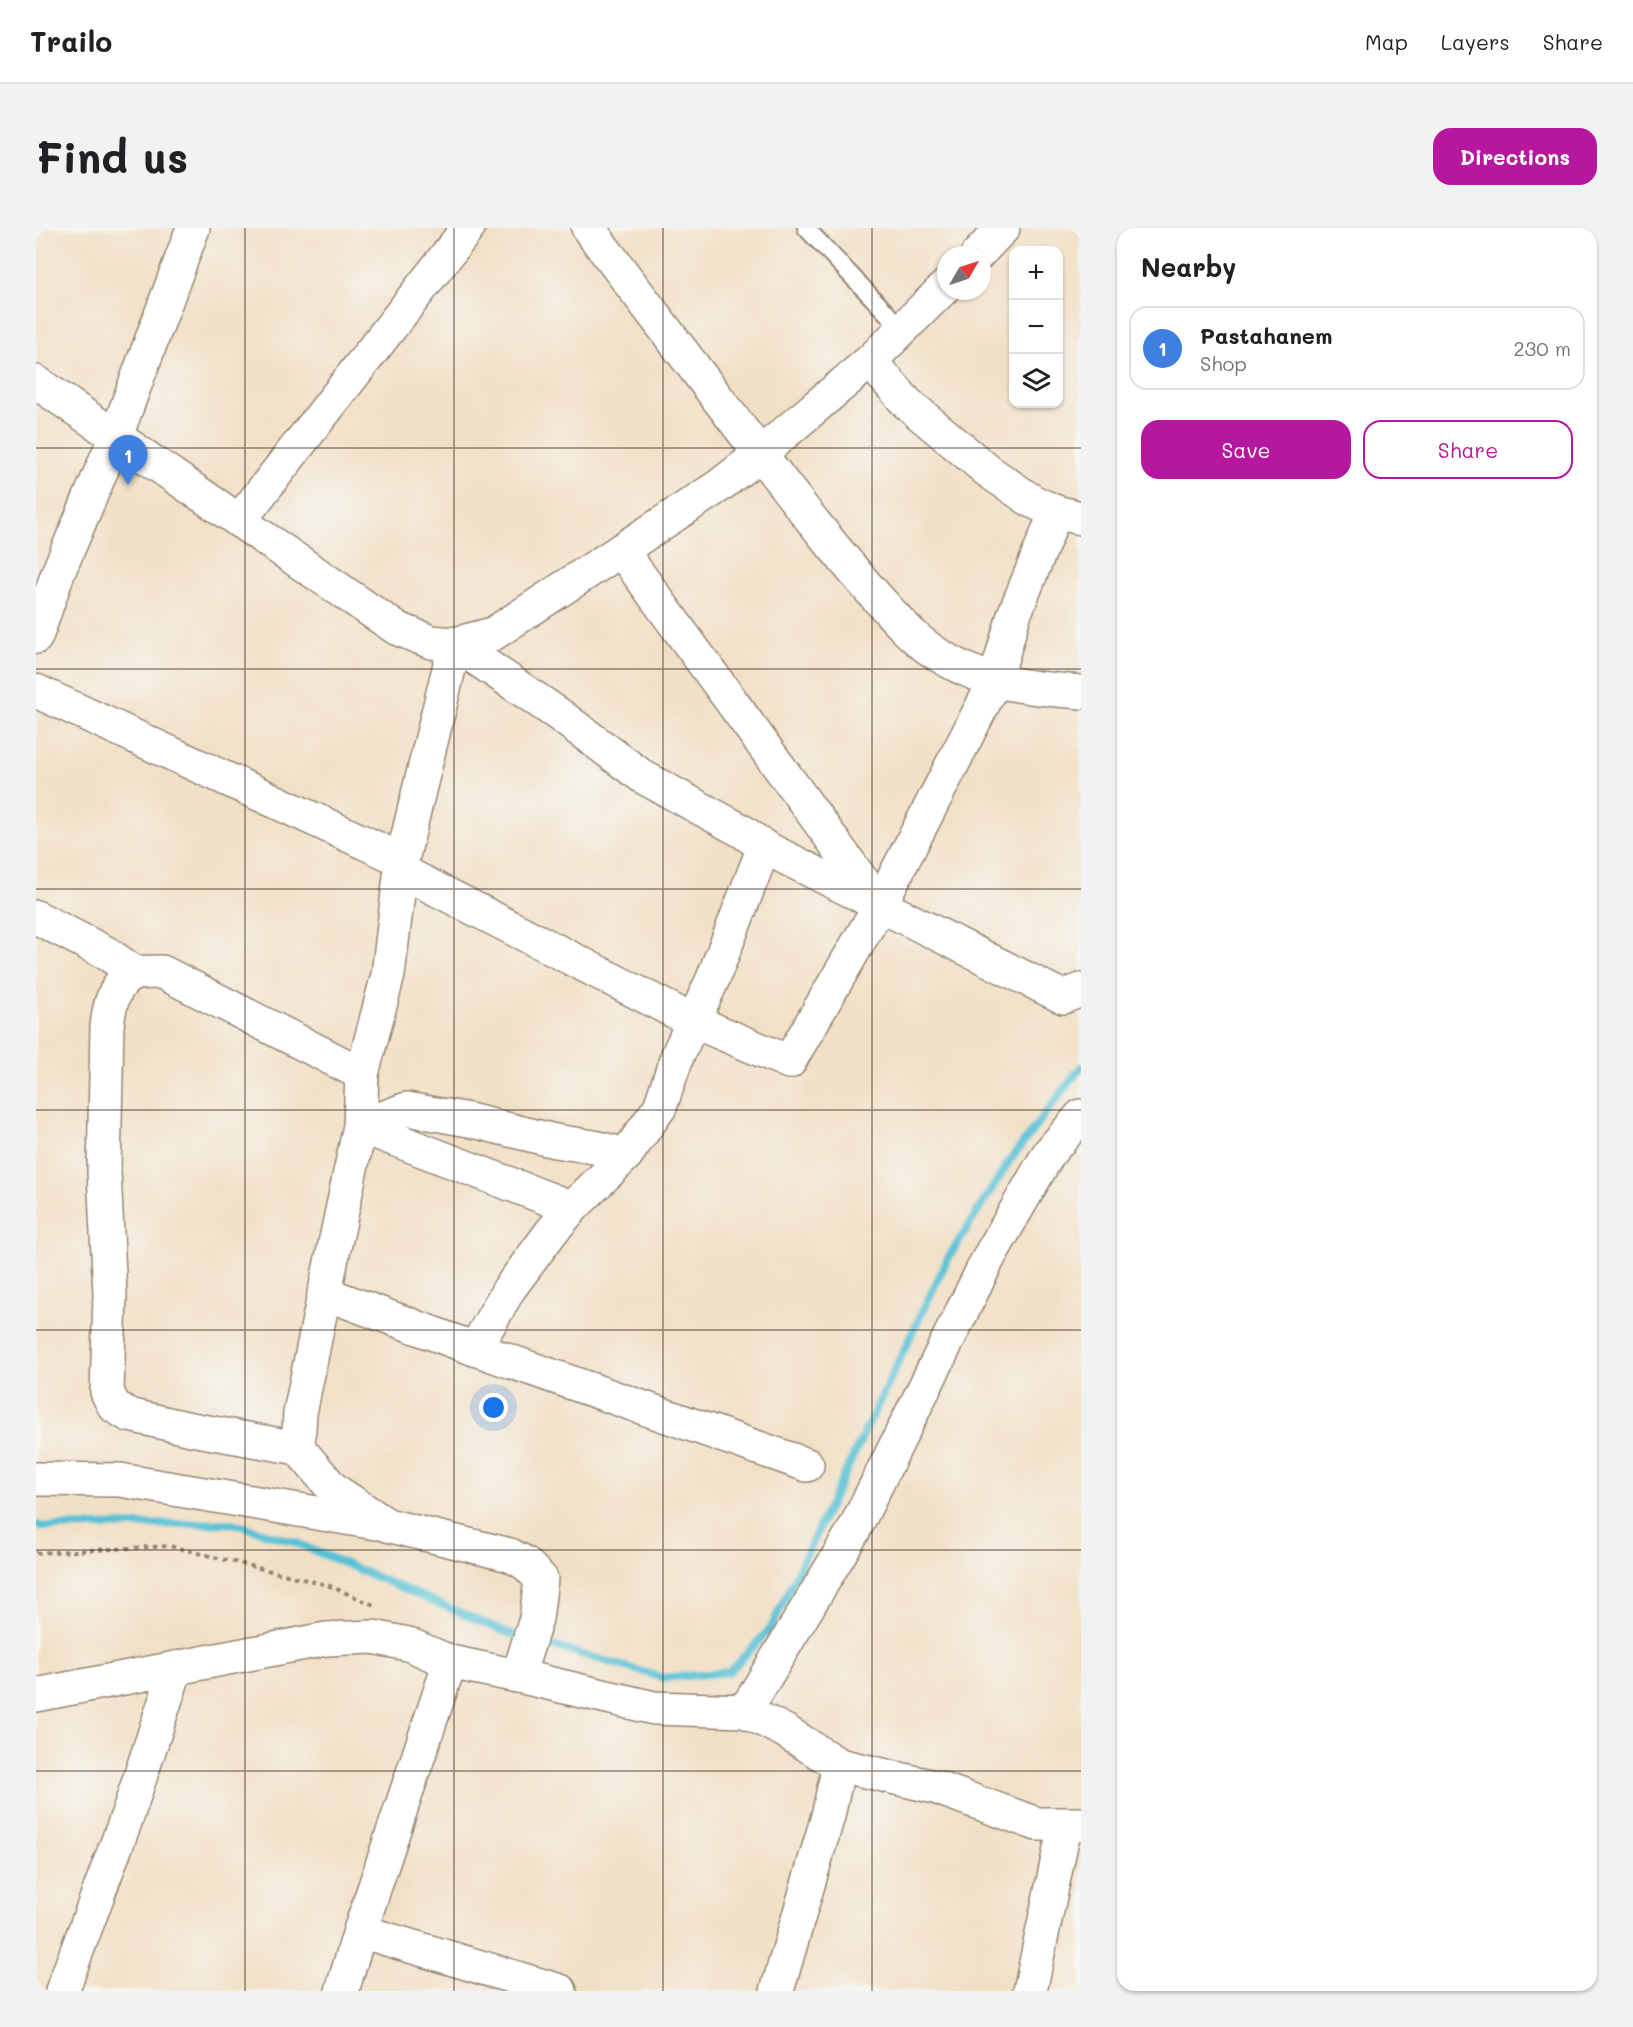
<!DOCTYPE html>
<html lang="en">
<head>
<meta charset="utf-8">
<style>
  :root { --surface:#fff; --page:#f2f2f2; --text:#202124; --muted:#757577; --line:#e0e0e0; --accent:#b5179e }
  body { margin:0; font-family:Mali,sans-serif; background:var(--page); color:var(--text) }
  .controls { position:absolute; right:18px; top:18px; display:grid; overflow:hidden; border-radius:12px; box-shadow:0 2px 4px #0004 }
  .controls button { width:54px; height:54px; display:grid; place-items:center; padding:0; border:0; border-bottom:2px solid var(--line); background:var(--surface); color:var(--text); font:30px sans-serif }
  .compass { position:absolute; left:901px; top:18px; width:54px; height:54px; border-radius:50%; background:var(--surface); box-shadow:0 2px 4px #0004; rotate:51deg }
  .you { position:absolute; left:458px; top:1180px; width:21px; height:21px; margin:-15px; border:4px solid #fff; border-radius:50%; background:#1a73e8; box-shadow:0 0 0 9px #1a73e833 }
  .badge { display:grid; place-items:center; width:39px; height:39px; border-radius:50%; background:var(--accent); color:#fff; font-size:20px; font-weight:700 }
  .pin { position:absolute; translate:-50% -50px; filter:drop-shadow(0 2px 3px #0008) }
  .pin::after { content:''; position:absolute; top:32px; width:21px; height:18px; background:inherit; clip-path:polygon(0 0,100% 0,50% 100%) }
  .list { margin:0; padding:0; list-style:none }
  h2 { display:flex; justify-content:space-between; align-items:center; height:78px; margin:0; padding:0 24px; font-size:26px }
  h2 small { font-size:20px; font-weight:400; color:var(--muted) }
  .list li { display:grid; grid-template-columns:39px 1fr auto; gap:18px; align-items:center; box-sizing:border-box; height:84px; margin:0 12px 12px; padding:0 12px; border:2px solid var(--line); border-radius:18px }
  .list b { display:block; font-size:22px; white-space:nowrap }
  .list p { margin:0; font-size:20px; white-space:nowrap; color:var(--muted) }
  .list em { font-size:20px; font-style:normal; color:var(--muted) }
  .actions { display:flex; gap:12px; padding:18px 24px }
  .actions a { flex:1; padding:14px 0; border:2px solid var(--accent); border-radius:18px; text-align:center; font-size:21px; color:var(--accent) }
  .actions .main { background:var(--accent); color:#fff }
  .icon { flex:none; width:33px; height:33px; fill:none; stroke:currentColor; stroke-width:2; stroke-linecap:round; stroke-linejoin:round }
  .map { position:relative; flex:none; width:1045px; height:1763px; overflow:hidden; border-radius:18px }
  header { display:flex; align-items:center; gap:36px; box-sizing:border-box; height:84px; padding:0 30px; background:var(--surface); border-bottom:2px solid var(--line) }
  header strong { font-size:28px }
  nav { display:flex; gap:33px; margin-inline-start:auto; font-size:21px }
  .intro { display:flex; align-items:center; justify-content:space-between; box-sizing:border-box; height:144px; padding:0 36px }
  h1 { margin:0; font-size:42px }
  .button { padding:15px 27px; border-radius:18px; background:var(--accent); color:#fff; font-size:21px; font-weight:700 }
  main { display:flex; gap:36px; padding:0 36px }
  aside { flex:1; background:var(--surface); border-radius:18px; box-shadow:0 2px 4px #0004 }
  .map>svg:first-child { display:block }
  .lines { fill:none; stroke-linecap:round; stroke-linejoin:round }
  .stream { stroke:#59c1d6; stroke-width:8 }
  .service-casing { stroke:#968572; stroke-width:20 }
  .minor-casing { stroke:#968572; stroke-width:36 }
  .tertiary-casing { stroke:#968572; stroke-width:36 }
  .path { stroke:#968572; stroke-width:4; stroke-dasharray:4.5 4.5; stroke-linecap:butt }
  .service { stroke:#fff; stroke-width:16 }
  .minor { stroke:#fff; stroke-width:33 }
  .tertiary { stroke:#fff; stroke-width:33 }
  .grid { fill:none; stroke:#3b2a1e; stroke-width:1.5; stroke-opacity:0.55 }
</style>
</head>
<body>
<header>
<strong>Trailo</strong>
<nav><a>Map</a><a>Layers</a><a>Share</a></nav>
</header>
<div class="intro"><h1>Find us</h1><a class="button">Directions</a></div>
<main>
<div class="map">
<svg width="1045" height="1763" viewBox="0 0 1045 1763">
  <rect width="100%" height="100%" fill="#f6f6f2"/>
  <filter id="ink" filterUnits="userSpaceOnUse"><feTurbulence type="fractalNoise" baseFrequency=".0167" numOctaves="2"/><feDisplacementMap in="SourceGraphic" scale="12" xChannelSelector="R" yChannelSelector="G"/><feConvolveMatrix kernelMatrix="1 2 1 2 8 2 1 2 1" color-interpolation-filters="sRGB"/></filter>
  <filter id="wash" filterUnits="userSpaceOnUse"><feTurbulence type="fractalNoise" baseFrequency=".008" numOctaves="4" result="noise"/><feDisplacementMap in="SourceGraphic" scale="24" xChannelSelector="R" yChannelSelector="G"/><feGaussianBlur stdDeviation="1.35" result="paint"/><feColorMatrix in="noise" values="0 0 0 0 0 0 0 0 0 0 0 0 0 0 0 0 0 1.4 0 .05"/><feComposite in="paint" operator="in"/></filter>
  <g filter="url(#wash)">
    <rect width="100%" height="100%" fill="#f2e0c6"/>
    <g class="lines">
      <g class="stream">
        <path d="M0 1297 9 1299 196 1295 258 1314 472 1405 487 1409"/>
        <path d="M500 1413 628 1450 693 1444 735 1400 911 1032 974 932 1045 839"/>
      </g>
    </g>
  </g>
  <g filter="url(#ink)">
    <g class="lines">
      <defs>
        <path id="service" d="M770 0 866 101"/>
        <g id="minor">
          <path d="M552 0C624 94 694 188 767 281 793 313 818 345 846 375 862 393 878 411 898 424 945 456 990 460 1045 464"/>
          <path d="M834 133 871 175 952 243 996 273 1020 284 1045 290"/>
          <path d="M203 293 432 0"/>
          <path d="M585 322 841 673"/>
          <path d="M0 409 22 345 80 208 157 0"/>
          <path d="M0 463 366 632"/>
          <path d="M365 643 657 793 753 834 844 677 959 453 978 387 1020 284"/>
          <path d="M0 689 72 726 99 745"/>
          <path d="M324 898 371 881 433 892 519 913 558 919 590 927"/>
          <path d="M324 898 536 980"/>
          <path d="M288 1065 439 1121 771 1237"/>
          <path d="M439 1121 473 1061 516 1003 536 980 590 927 624 879 642 826 676 753 728 619"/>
          <path d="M262 1220 155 1201 93 1187 78 1178 71 1164 74 1067 68 943 71 798C73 779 79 750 101 745 109 744 118 744 126 744L326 846"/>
          <path d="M0 1251 84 1252 340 1295"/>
          <path d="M482 1448 500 1391 505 1351 489 1335 474 1327 351 1297 298 1262 262 1220 264 1185 282 1096 324 898 326 846 352 747 366 632 419 416 522 486 607 549 706 603 728 619 1027 769 1045 762"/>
          <path d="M0 1467 290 1411 337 1409 372 1416 414 1434 482 1448 618 1480 709 1483 749 1503 803 1537 899 1559 1001 1596H1045"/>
          <path d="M709 1483 818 1302 953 1029 1013 925 1045 888"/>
          <path d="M324 1703 524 1763"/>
          <path d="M26 1763 92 1586 140 1440"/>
          <path d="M306 1763 324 1703 414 1434"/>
          <path d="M741 1763 792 1588 803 1537"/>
          <path d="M994 1763 1029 1597"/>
        </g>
        <g id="tertiary">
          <path d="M941 27 967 0"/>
          <path d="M0 154 360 400 395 414 419 416 457 406 683 258 724 226 834 133 910 58"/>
        </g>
      </defs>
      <use href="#service" class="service-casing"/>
      <use href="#minor" class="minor-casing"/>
      <use href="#tertiary" class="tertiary-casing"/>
      <path class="path" d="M0 1325 134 1318 291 1357 338 1377"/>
      <use href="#service" class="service"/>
      <use href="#minor" class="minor"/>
      <use href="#tertiary" class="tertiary"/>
    </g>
  </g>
  <path class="grid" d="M209 0V1763M418 0V1763M627 0V1763M836 0V1763M0 220H1045M0 441H1045M0 661H1045M0 882H1045M0 1102H1045M0 1322H1045M0 1543H1045"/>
</svg>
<div class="controls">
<button>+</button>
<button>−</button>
<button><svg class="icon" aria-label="layers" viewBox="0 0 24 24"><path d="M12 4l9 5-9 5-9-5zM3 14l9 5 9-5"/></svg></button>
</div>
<svg class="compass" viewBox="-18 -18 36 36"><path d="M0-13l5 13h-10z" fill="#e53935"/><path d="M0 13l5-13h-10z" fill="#757577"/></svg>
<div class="you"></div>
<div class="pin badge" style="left:92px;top:257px;background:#3f7fe0">1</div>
</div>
<aside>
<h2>Nearby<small></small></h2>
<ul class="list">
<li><span class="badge" style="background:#3f7fe0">1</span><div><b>Pastahanem</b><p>Shop</p></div><em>230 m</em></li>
</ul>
<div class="actions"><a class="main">Save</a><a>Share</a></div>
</aside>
</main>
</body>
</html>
